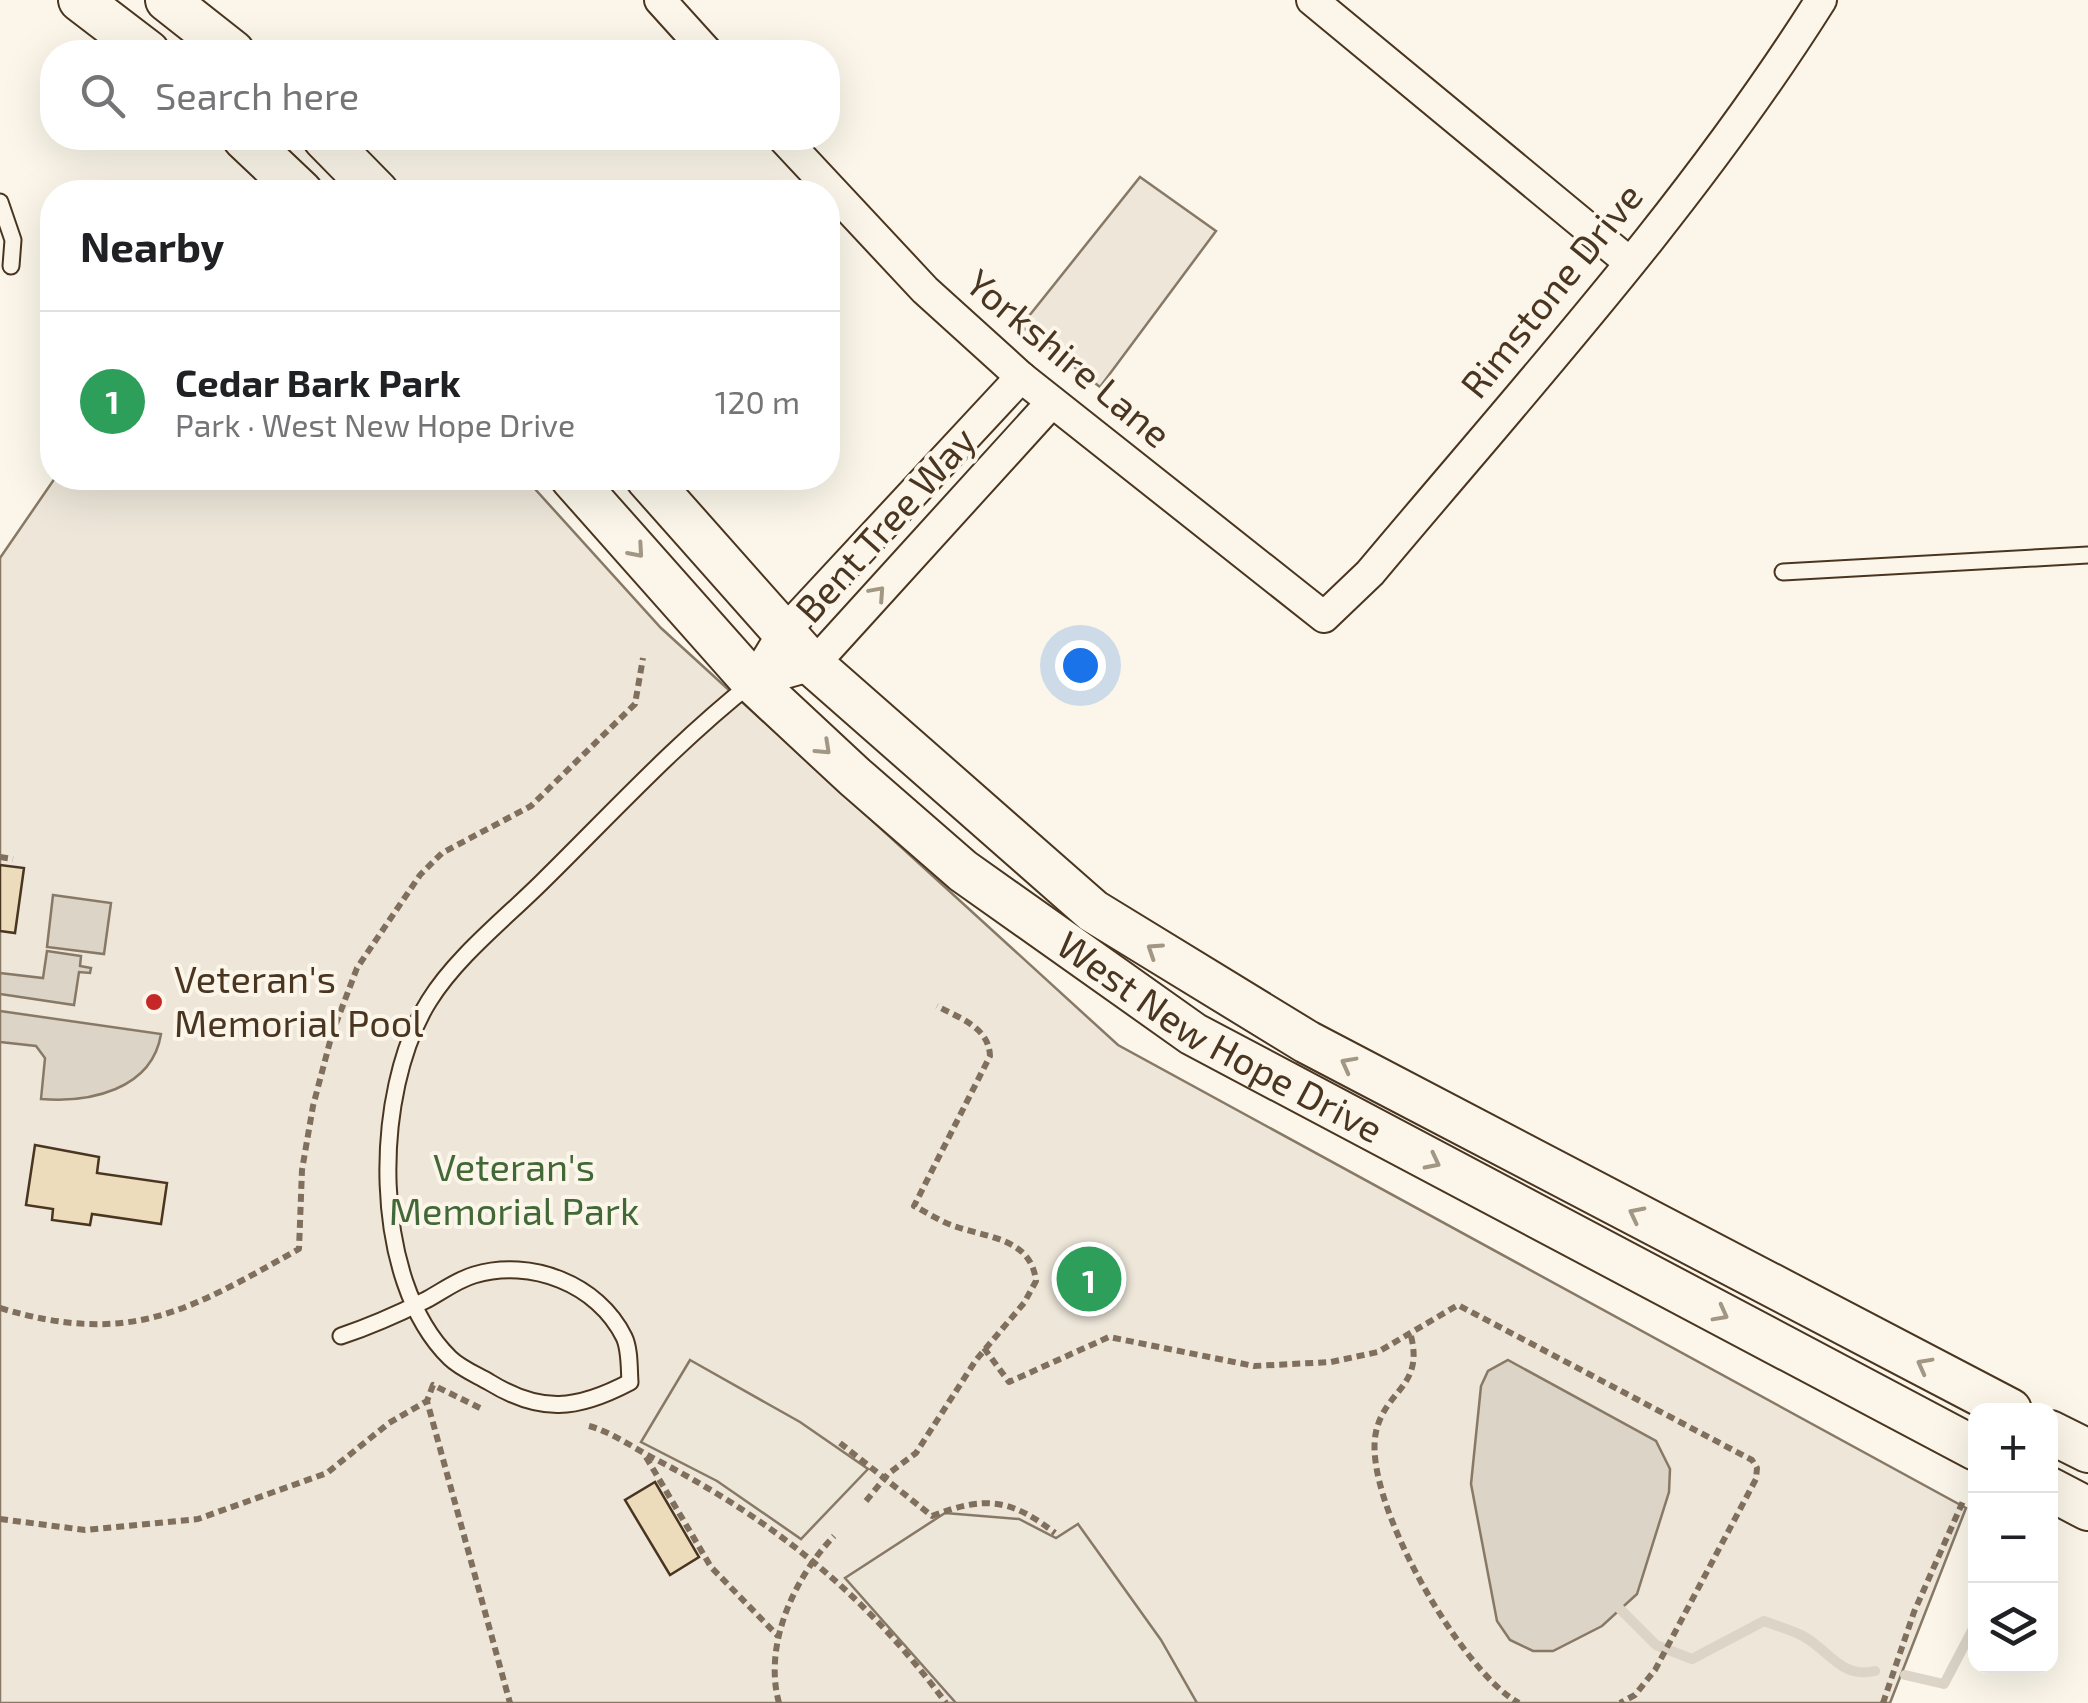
<!DOCTYPE html>
<html lang="en">
<head>
<meta charset="utf-8">
<style>
  :root { --surface:#fff; --page:#f6f6f6; --text:#202124; --muted:#757577; --line:#e0e0e0; --accent:#111827 }
  body { margin:0; font-family:"Exo 2",sans-serif; background:var(--page); color:var(--text) }
  .controls { position:absolute; right:30px; bottom:30px; display:grid; overflow:hidden; border-radius:20px; box-shadow:0 10px 40px #0002 }
  .controls button { width:90px; height:90px; display:grid; place-items:center; padding:0; border:0; border-bottom:2px solid var(--line); background:var(--surface); color:var(--text); font:50px sans-serif }
  .you { position:absolute; left:1080px; top:665px; width:35px; height:35px; margin:-25px; border:8px solid #fff; border-radius:50%; background:#1a73e8; box-shadow:0 0 0 15px #1a73e833 }
  .badge { display:grid; place-items:center; width:65px; height:65px; border-radius:50%; background:var(--accent); color:#fff; font-size:32px; font-weight:700 }
  .pin { position:absolute; translate:-50% -50%; border:5px solid #fff; box-shadow:0 2px 10px #0006 }
  .list { margin:0; padding:0; list-style:none }
  h2 { display:flex; justify-content:space-between; align-items:center; height:130px; margin:0; padding:0 40px; font-size:42px }
  h2 small { font-size:32px; font-weight:400; color:var(--muted) }
  .list li { display:grid; grid-template-columns:65px 1fr auto; gap:30px; align-items:center; box-sizing:border-box; height:180px; padding:0 40px; border-top:2px solid var(--line) }
  .list b { display:block; font-size:38px; white-space:nowrap }
  .list p { margin:0; font-size:32px; white-space:nowrap; color:var(--muted) }
  .list em { font-size:32px; font-style:normal; color:var(--muted) }
  .icon { flex:none; width:55px; height:55px; fill:none; stroke:currentColor; stroke-width:2; stroke-linecap:round; stroke-linejoin:round }
  .map { position:relative; flex:none; width:2088px; height:1703px; overflow:hidden }
  .search { position:absolute; background:var(--surface); box-shadow:0 10px 40px #0002; left:40px; top:40px; width:800px; height:110px; display:flex; align-items:center; gap:25px; box-sizing:border-box; padding:0 35px; border-radius:40px; color:var(--muted); font-size:38px }
  .panel { position:absolute; background:var(--surface); box-shadow:0 10px 40px #0002; left:40px; top:180px; width:800px; height:310px; border-radius:40px }
  .map>svg:first-child { display:block }
  .green { fill:#ede6d9; stroke:#887966; stroke-width:2.5 }
  .parking { fill:#ede7d9; stroke:#887966; stroke-width:2.5 }
  .water { fill:#dcd4c6; stroke:#887966; stroke-width:2.5 }
  .lines { fill:none; stroke-linecap:round; stroke-linejoin:round }
  .stream { stroke:#dcd4c6; stroke-width:10 }
  .building { fill:#ecdcbc; stroke:#4a3520; stroke-width:2.5 }
  .service-casing { stroke:#4a3520; stroke-width:19 }
  .minor-casing { stroke:#4a3520; stroke-width:34 }
  .secondary-casing { stroke:#4a3520; stroke-width:46 }
  .path { stroke:#7f6f5c; stroke-width:6; stroke-dasharray:8 5; stroke-linecap:butt }
  .service { stroke:#fbf6e9; stroke-width:15 }
  .minor { stroke:#fbf6e9; stroke-width:30 }
  .secondary { stroke:#fbf6e9; stroke-width:42 }
  .oneway { stroke:#a29684 }
  .poi-dot { fill:#c62828; stroke:#fbf6e9; stroke-width:4 }
  .labels { text-anchor:middle; stroke-width:8; stroke-linejoin:round; paint-order:stroke }
  .street-label { font-size:38px; fill:#4a3520; stroke:#fbf6e9 }
  .poi-label { font-size:38px; fill:#4a3520; stroke:#fbf6e9; text-anchor:start }
  .park-label { font-size:38px; fill:#436837; stroke:#fbf6e9 }
</style>
</head>
<body>
<div class="map">
<svg width="2088" height="1703" viewBox="0 0 2088 1703">
  <rect width="100%" height="100%" fill="#fbf6e9"/>
  <g class="green">
    <path d="M1140 177 1216 231 1100 387 1021 326Z"/>
    <path d="M55 478H525L661 628 1118 1045 1966 1508 1890 1703H0V558Z"/>
  </g>
  <g class="parking">
    <path d="M690 1360 800 1422 868 1469 801 1539 717 1481 641 1442Z"/>
    <path d="M945 1513 1019 1519 1056 1538 1078 1524 1161 1640 1197 1703H956L845 1578Z"/>
  </g>
  <g class="water">
    <path d="M53 895 111 903 104 954 47 947Z"/>
    <path d="M47 951 81 956 80 966 91 968 90 973 79 972 74 1005 0 994V973L43 978Z"/>
    <path d="M0 1011 161 1034C152 1090 89 1103 41 1099L45 1058 36 1046 0 1042Z"/>
    <path d="M1508 1360 1656 1441 1670 1469 1669 1492 1637 1594 1602 1626 1553 1651H1533L1510 1640 1497 1621 1471 1484 1481 1386 1488 1371Z"/>
  </g>
  <g class="lines">
    <g class="stream">
      <path d="M1620 1609 1656 1645 1692 1659 1764 1621C1777 1626 1791 1630 1803 1636 1829 1650 1841 1679 1875 1671"/>
      <path d="M1905 1675 1944 1684 1976 1623"/>
    </g>
  </g>
  <g class="building">
    <path d="M0 865 24 868 15 933 0 931Z"/>
    <path d="M35 1145 99 1157 97 1173 167 1183 161 1224 92 1214 90 1225 52 1220 53 1209 26 1205Z"/>
    <path d="M655 1482 699 1557 670 1575 625 1500Z"/>
  </g>
  <g class="lines">
    <defs>
      <g id="service">
        <path d="M0 202 13 240 11 266"/>
        <path d="M1783 572 2088 555"/>
        <path d="M341 1336C371 1326 398 1314 426 1300 441 1292 457 1280 474 1275 531 1258 598 1284 624 1337 630 1349 629 1369 630 1382 577 1410 541 1414 489 1382 477 1375 460 1368 450 1358 370 1280 372 1092 429 1001 457 956 506 918 544 880 612 813 677 742 753 682"/>
      </g>
      <g id="minor">
        <path d="M660 0 707 52"/>
        <path d="M1312 0 1629 262"/>
        <path d="M783 138 925 290 1021 377 1324 617 1370 573C1526 387 1692 205 1821 0"/>
        <path d="M753 682 813 665 1052 402"/>
        <path d="M753 682 783 633 1021 377"/>
      </g>
      <g id="secondary">
        <path d="M80 0 148 52"/>
        <path d="M167 0 233 52"/>
        <path d="M244 138 301 192"/>
        <path d="M324 138 377 192"/>
        <path id="s1" d="M572 478 753 682 855 777 963 871 1193 1034 1976 1449"/>
        <path d="M647 478 813 665 1093 911 1307 1042 2010 1410"/>
        <path d="M2050 1432 2088 1451"/>
        <path d="M2050 1489 2088 1509"/>
      </g>
    </defs>
    <use href="#service" class="service-casing"/>
    <use href="#minor" class="minor-casing"/>
    <use href="#secondary" class="secondary-casing"/>
    <g class="path">
      <path d="M0 857 13 859"/>
      <path d="M0 1308C130 1347 188 1311 299 1249L302 1170 313 1106 332 1034 357 968 420 875 442 853 531 806 635 704 643 658"/>
      <path d="M1411 1336C1424 1387 1385 1390 1376 1432 1361 1498 1462 1673 1519 1703"/>
      <path d="M984 1348 1009 1382 1109 1337 1254 1366 1331 1362 1378 1352 1458 1305 1752 1460 1757 1468 1756 1479 1655 1670 1635 1695 1620 1703"/>
      <path d="M480 1408 433 1385 427 1401 510 1703"/>
      <path d="M589 1426C612 1432 635 1449 657 1460 776 1522 866 1595 946 1703"/>
      <path d="M840 1443 932 1516C984 1496 1010 1498 1055 1533"/>
      <path d="M646 1457 711 1567 778 1636"/>
      <path d="M866 1501 888 1474 916 1453 976 1360 1024 1303 1036 1281C1031 1239 990 1238 957 1227 943 1223 928 1213 914 1206L990 1056C989 1027 959 1018 937 1006"/>
      <path d="M0 1519 85 1530 198 1519 327 1473 389 1423 427 1401"/>
      <path d="M779 1703C763 1645 794 1578 834 1536"/>
      <path d="M1883 1703 1914 1612 1964 1499"/>
    </g>
    <use href="#service" class="service"/>
    <use href="#minor" class="minor"/>
    <use href="#secondary" class="secondary"/>
  </g>
  <defs><path id="oneway-chevron" d="M-2-3.5L2.5 0L-2 3.5" fill="none" stroke-width="1.6" stroke-linecap="round" stroke-linejoin="round" transform="scale(2.5)"/></defs>
  <g class="oneway">
    <use href="#oneway-chevron" transform="translate(637 551) rotate(49)"/>
    <use href="#oneway-chevron" transform="translate(878 593) rotate(-48)"/>
    <use href="#oneway-chevron" transform="translate(824 748) rotate(43)"/>
    <use href="#oneway-chevron" transform="translate(1154 950) rotate(-147)"/>
    <use href="#oneway-chevron" transform="translate(1348 1064) rotate(-152)"/>
    <use href="#oneway-chevron" transform="translate(1433 1162) rotate(27)"/>
    <use href="#oneway-chevron" transform="translate(1636 1214) rotate(-153)"/>
    <use href="#oneway-chevron" transform="translate(1721 1314) rotate(28)"/>
    <use href="#oneway-chevron" transform="translate(1924 1365) rotate(-152)"/>
  </g>
  <circle class="poi-dot" cx="154" cy="1002" r="10"/>
  <g class="labels">
    <g class="street-label">
      <text transform="translate(1552 291) rotate(-51)" y="13">Rimstone Drive</text>
      <text transform="translate(1068 359) rotate(40)" y="13">Yorkshire Lane</text>
      <text transform="translate(886 525) rotate(-48)" y="13">Bent Tree Way</text>
      <text dy="13" stroke="none"><textPath href="#s1" startOffset="862">West New Hope Drive</textPath></text>
    </g>
    <g class="poi-label">
      <text x="174" y="993">Veteran's<tspan x="174" dy="44">Memorial Pool</tspan></text>
    </g>
    <g class="park-label">
      <text x="514" y="1181">Veteran's<tspan x="514" dy="44">Memorial Park</tspan></text>
    </g>
  </g>
</svg>
<div class="controls">
<button>+</button>
<button>−</button>
<button><svg class="icon" aria-label="layers" viewBox="0 0 24 24"><path d="M12 4l9 5-9 5-9-5zM3 14l9 5 9-5"/></svg></button>
</div>
<div class="you"></div>
<div class="pin badge" style="left:1089px;top:1279px;background:#2e9e5b">1</div>
<div class="search"><svg class="icon" aria-label="search" viewBox="0 0 24 24"><circle cx="10" cy="10" r="6"/><path d="M15 15l6 6"/></svg>Search here</div>
<section class="panel">
<h2>Nearby<small></small></h2>
<ul class="list">
<li><span class="badge" style="background:#2e9e5b">1</span><div><b>Cedar Bark Park</b><p>Park · West New Hope Drive</p></div><em>120 m</em></li>
</ul>
</section>
</div>
</body>
</html>
